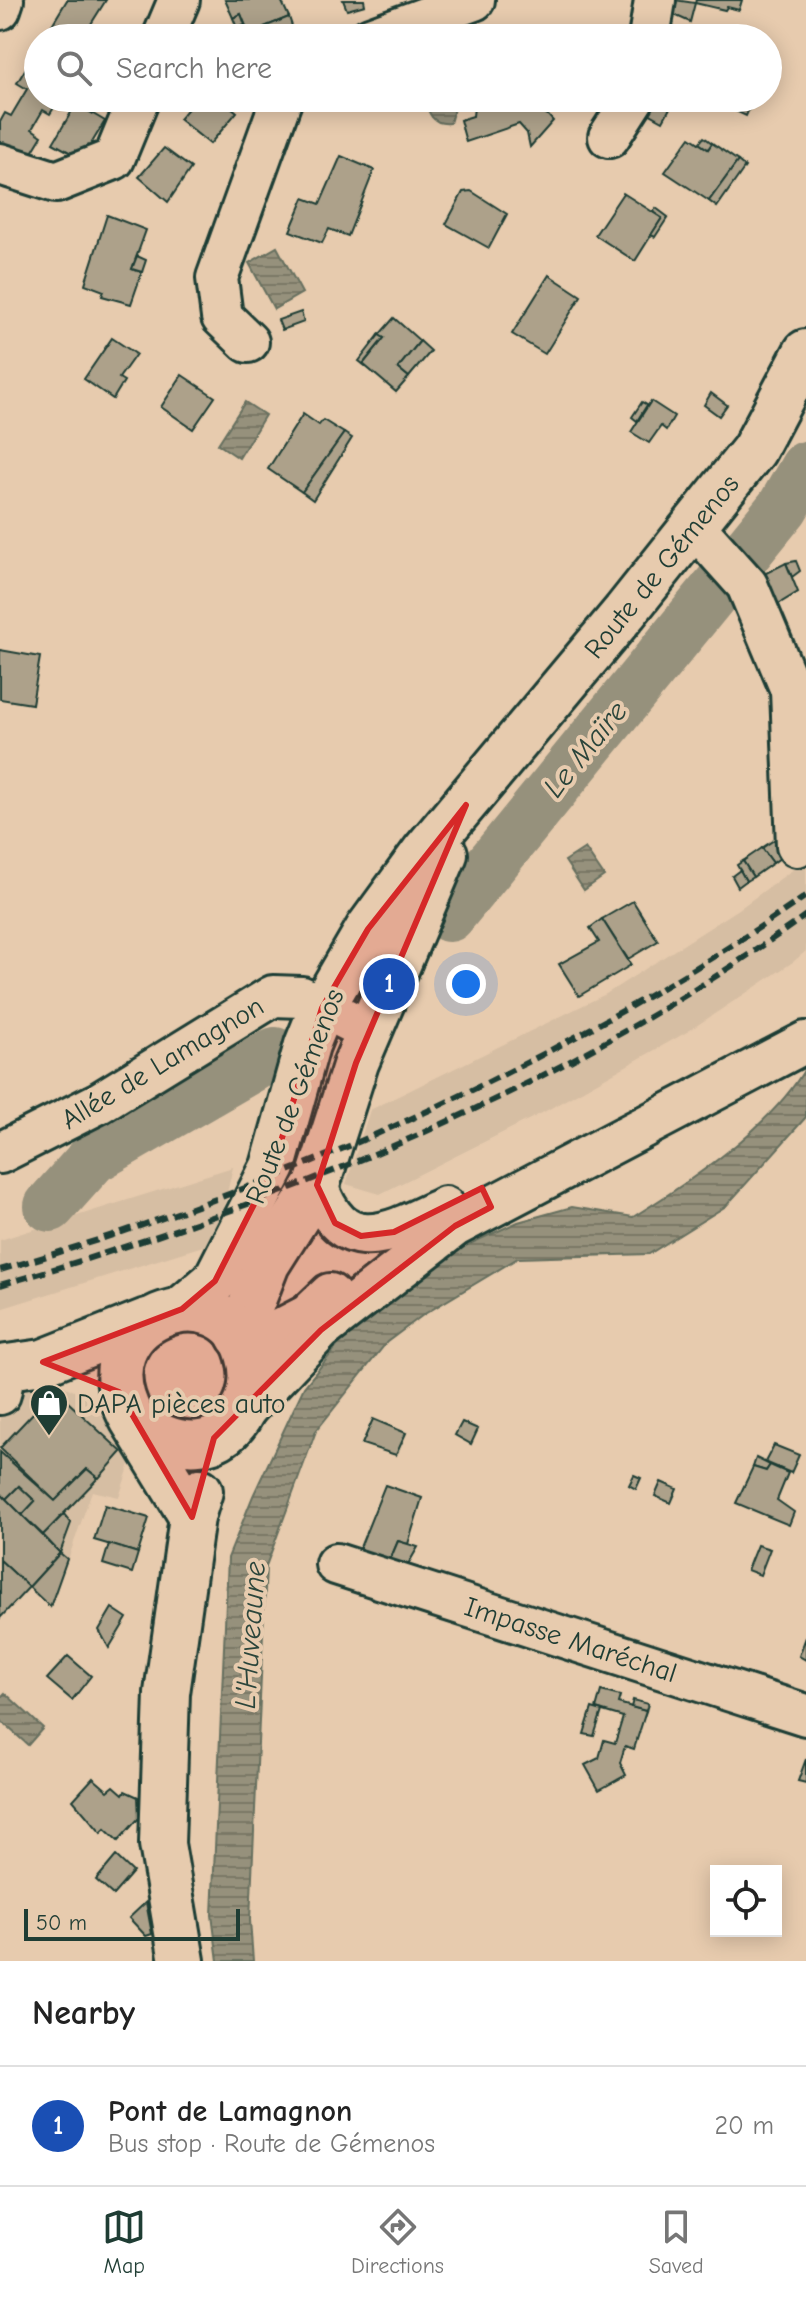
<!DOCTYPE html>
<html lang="en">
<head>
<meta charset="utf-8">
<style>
  :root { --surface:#fff; --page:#f2f2f2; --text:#222; --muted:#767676; --line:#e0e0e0; --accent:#1f3d34 }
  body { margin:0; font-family:"Comic Neue",sans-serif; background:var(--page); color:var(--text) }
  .controls { position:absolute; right:24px; bottom:24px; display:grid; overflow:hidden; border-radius:0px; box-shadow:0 4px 20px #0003 }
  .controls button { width:72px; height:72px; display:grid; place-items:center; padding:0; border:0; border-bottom:2px solid var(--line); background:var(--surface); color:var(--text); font:40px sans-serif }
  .scale { position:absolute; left:24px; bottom:20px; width:216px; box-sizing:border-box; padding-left:8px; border:4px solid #1f3d34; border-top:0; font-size:22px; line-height:28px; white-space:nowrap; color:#1f3d34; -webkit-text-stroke:6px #e7cbae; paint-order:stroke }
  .you { position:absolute; left:466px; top:984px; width:28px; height:28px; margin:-20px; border:6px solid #fff; border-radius:50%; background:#1a73e8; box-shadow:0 0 0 12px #1a73e833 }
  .badge { display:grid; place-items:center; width:52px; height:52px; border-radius:50%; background:var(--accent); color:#fff; font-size:26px; font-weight:700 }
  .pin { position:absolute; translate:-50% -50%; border:4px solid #fff; box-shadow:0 2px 8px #0006 }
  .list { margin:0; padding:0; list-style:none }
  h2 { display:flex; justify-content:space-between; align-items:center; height:104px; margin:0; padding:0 32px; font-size:34px }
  h2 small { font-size:26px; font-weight:400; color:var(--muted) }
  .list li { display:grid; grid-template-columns:52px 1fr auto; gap:24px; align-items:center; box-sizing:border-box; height:120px; padding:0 32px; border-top:2px solid var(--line) }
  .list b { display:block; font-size:30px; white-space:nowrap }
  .list p { margin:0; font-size:26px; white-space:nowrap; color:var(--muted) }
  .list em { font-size:26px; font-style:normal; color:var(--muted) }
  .icon { flex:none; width:44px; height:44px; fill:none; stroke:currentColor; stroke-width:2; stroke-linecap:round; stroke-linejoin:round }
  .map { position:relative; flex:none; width:806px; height:1961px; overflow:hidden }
  .search { position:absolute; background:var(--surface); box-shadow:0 4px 20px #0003; left:24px; right:24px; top:24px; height:88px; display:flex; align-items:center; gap:20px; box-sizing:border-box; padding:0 28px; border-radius:44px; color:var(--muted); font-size:30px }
  .sheet { height:224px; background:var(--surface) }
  nav { display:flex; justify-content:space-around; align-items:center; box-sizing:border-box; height:112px; border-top:2px solid var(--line); background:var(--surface); font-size:22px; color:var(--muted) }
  nav a { display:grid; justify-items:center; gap:4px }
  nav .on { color:var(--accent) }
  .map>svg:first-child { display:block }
  .built { fill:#d6bea3 }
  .water { fill:url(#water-rules); stroke:#666f5f; stroke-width:2 }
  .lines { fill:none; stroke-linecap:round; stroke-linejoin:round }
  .river { stroke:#96917c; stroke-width:52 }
  .building { fill:#ada18a; stroke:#1f3d34; stroke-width:2 }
  .minor-casing { stroke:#1f3d34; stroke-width:46 }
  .major-casing { stroke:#1f3d34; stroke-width:50 }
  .minor { stroke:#e7cbae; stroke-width:40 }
  .major { stroke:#e7cbae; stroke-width:44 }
  .rail { stroke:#1f3d34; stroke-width:6; stroke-dasharray:12 6; stroke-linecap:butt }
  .marked { fill:#d62828; fill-opacity:0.2; stroke:#d62828; stroke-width:6; stroke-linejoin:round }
  .labels { text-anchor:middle; stroke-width:8; stroke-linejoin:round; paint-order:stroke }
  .street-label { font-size:28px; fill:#1f3d34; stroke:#e7cbae }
  .poi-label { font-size:28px; fill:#1f3d34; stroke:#e7cbae; text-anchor:start }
  .water-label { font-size:30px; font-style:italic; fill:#2b453b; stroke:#e7cbae }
</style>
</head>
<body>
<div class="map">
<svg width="806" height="1961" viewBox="0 0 806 1961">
  <defs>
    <pattern id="water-rules" width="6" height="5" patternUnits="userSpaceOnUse" patternTransform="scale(2)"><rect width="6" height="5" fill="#96917c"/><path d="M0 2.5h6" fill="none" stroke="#7a7866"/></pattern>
  </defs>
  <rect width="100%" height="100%" fill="#e7cbae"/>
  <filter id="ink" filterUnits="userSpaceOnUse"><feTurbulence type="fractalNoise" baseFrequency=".0125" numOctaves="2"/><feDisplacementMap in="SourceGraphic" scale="16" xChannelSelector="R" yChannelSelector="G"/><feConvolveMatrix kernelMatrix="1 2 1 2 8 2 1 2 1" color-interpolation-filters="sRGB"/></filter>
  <g filter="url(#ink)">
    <g class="built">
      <path d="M806 860V951L793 962 687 1032 542 1113 380 1194 346 1184 370 1110 606 994 739 909Z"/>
      <path d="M233 1167 216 1242 0 1309V1240Z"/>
      <path d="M60 1384 86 1397 133 1455 119 1497 92 1491 51 1608 29 1589 0 1620V1395Z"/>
    </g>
    <g class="water">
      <path d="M425 98H457L450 123C432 125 428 113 425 98Z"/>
      <path d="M277 247 302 293 274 309 249 263Z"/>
      <path d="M245 402 265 415 239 458 218 444Z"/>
      <path d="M585 848 604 876 584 890 565 861Z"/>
      <path d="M806 1067V1117L726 1206 649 1254 518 1258 423 1315 387 1342 316 1431 266 1566 250 1920 253 1961H218L212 1915 228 1558 253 1496 304 1387 342 1340 392 1295 454 1251 518 1222 572 1207 633 1217C691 1181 772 1127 806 1067Z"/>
      <path d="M5 1693 43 1728 28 1745 0 1720V1698Z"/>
    </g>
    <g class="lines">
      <g class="river">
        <path d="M748 550 783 507 806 467"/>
        <path d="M449 916 721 583"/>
        <path d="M50 1206 93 1158 275 1053"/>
      </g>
    </g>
    <g class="building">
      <path d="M67 0H106L86 32 95 38H44Z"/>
      <path d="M225 0H281L289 17 264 27 267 37 251 38 241 14 233 18Z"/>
      <path d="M343 0H364L365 5 347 10Z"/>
      <path d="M675 0 695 3 690 22 672 14Z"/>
      <path d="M696 0H742L739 10 727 7 725 10 695 3Z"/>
      <path d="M241 14 245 25 237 28 233 18Z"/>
      <path d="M289 17 292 26 267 37 264 27Z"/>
      <path d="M38 48V98H60L50 114 43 110 32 129 42 136 25 164 0 149V122L5 113 11 116 27 89 17 83Z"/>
      <path d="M197 98H220L237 112 210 144 179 119Z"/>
      <path d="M475 98H533L553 121 530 147 527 133 519 124 466 142 460 120 473 116Z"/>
      <path d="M547 98H581L577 104 567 108 555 104 546 114 540 105Z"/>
      <path d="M655 98 675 99 663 121 647 112Z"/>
      <path d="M708 98H754L746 116Z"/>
      <path d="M76 104 105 121 82 159 53 143Z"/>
      <path d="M690 137 708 149 712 143 738 161 709 201 665 172Z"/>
      <path d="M704 137 712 143 708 149 699 143Z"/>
      <path d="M164 148 191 168 168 202 139 177Z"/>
      <path d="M341 156 374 170 348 236 329 229 322 243 290 231 304 198 320 204Z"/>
      <path d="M738 161 745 167 717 207 709 201Z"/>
      <path d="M471 191 507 214 489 248 446 224 463 192Z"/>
      <path d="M623 193 662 218 635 261 595 235Z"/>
      <path d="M656 208 668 217 655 237 651 235 662 218 653 212Z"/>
      <path d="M107 215 146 230 132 269 142 272 131 304 102 296 104 291 85 284Z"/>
      <path d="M137 256 146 260 142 272 132 269Z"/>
      <path d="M549 275 581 296 545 354 512 334Z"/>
      <path d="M301 312 304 322 282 330 278 320Z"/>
      <path d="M394 318 420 341 398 368 409 377 396 392 363 364 384 338 379 335Z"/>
      <path d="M379 335 384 338 363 364 359 361Z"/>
      <path d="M112 338 136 354 119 378 124 381 113 399 84 379Z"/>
      <path d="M420 341 431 351 409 377 398 368Z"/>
      <path d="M182 375 215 397 193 429 161 407Z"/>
      <path d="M711 393 727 405 719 416 704 405Z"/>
      <path d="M651 401 674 416 666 430 661 426 649 443 631 432Z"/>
      <path d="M642 402 647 405 637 421 632 417Z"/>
      <path d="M303 414 319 425 323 420 344 433 302 492 268 469Z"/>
      <path d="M344 433 352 438 313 500 302 492Z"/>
      <path d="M796 561 800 571 792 577 786 563Z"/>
      <path d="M786 563 798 592 775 606 760 576Z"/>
      <path d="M0 650 40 657 32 704 0 699Z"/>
      <path d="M774 840 784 855 773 863 762 848Z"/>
      <path d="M762 848 773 863 753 877 743 861Z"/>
      <path d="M743 861 753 877 746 881 737 865Z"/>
      <path d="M740 870 746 881 738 887 732 876Z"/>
      <path d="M633 901 658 941 628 959 602 919Z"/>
      <path d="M602 919 631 965 579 996 559 964 599 942 590 928Z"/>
      <path d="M55 1390 122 1452 99 1478 87 1469 55 1501 0 1448Z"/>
      <path d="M373 1419 406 1433 396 1455 362 1444Z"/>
      <path d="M462 1422 478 1429 471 1444 455 1435Z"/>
      <path d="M774 1445 799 1455 791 1473 765 1462Z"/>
      <path d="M0 1452 55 1501 87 1469 98 1478 43 1535 22 1515 35 1501 19 1486 6 1499 0 1493Z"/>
      <path d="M756 1458 770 1465 766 1471 753 1467Z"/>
      <path d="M770 1465 788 1473 777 1500 794 1512 789 1525 736 1503 753 1467 766 1471Z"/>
      <path d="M634 1475 641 1478 636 1489 629 1485Z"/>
      <path d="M661 1482 677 1489 671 1503 655 1496Z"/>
      <path d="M385 1485 422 1498 408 1544 398 1541 390 1560 359 1550Z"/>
      <path d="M19 1486 35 1501 22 1515 6 1499Z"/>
      <path d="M0 1493 60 1553 29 1587 0 1560Z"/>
      <path d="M105 1505 149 1518 138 1553 94 1540Z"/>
      <path d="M64 1514 71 1523 60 1553 43 1535Z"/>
      <path d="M398 1541 418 1547 407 1566 390 1560Z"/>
      <path d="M109 1544 138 1553 132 1573 103 1564Z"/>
      <path d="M757 1545 770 1549 760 1575 747 1570Z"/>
      <path d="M60 1553 67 1559 50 1607 29 1587Z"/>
      <path d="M0 1560 29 1587 0 1618Z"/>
      <path d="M112 1608 127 1618 109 1648 99 1630Z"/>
      <path d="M806 1637V1660L799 1656Z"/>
      <path d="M68 1656 91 1676 72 1700 47 1679Z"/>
      <path d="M601 1691 620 1696 618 1703 646 1711 634 1749 625 1746 620 1763 626 1775 599 1790 585 1765 599 1758 604 1740 615 1743 623 1717 596 1709Z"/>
      <path d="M633 1700 648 1704 646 1711 631 1707Z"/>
      <path d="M592 1708 602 1711 594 1736 584 1734Z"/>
      <path d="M806 1759V1783L798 1781Z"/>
      <path d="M93 1778 108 1791 114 1786 123 1794 125 1791 138 1797 139 1818 118 1841 105 1829 101 1833 73 1800Z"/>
      <path d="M116 1856 133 1872 113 1895 96 1880Z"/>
      <path d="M146 1902 152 1934 146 1936 129 1918Z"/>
    </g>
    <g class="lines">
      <defs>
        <g id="minor">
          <path d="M0 9 3 0"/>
          <path d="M163 38 179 0"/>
          <path d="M370 38 474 0"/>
          <path d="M649 38 655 0"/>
          <path d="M609 137 634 98"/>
          <path d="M0 164 56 182 114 159 139 98"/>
          <path d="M248 342 222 317 217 278 282 98"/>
          <path d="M694 526 747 585 791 690 797 846"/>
          <path d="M0 1153 99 1103 273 996 302 997 369 1031"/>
          <path d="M317 1185C343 1261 390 1233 445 1207"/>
          <path d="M246 1347 308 1315 330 1294"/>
          <path d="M0 1394 6 1366"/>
          <path d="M242 1413 321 1330 455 1226 806 1042"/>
          <path d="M336 1564 806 1715"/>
        </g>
        <g id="major">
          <path d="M182 1309 215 1281 273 1167 307 1045 322 1008 368 929 425 851 625 612 754 450 806 352"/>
          <path d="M239 1336 267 1264 317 1185 356 1063 445 854"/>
          <path d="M0 1368 43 1362 147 1321"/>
          <path d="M132 1419C173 1450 224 1459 247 1401 253 1385 253 1370 248 1354 224 1268 76 1317 132 1419L192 1517"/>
          <path d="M182 1961 162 1844 167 1693 192 1517 200 1491"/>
        </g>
      </defs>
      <use href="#minor" class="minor-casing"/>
      <use href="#major" class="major-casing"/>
      <use href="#minor" class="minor"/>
      <use href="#major" class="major"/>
      <g class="rail">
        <path d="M0 1270C286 1187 561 1065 806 896"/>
        <path d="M0 1285C284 1203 565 1089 806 915"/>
      </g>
    </g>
  </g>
  <path class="marked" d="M466 805 356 1063 317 1185 335 1223 361 1236 394 1232 482 1188 491 1207 455 1226 321 1330 214 1438 192 1517 119 1392 43 1362 182 1309 215 1281 273 1167 322 1008 368 929Z"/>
  <defs>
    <symbol id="shop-pin" viewBox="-11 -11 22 30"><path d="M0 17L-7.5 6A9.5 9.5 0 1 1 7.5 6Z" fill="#1f3d34" stroke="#e7cbae"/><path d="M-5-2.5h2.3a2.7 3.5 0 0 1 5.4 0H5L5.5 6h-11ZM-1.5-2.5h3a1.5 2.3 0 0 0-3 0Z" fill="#fff"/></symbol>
  </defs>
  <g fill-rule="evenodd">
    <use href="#shop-pin" x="27" y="1381" width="44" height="60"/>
  </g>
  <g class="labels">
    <g class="street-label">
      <text transform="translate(661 566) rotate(-51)" y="10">Route de Gémenos</text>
      <text transform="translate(162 1062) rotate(-31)" y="10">Allée de Lamagnon</text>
      <text transform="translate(294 1096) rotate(-69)" y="10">Route de Gémenos</text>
      <text transform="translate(571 1639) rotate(18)" y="10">Impasse Maréchal</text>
    </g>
    <g class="poi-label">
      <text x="77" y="1413">DAPA pièces auto</text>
    </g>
    <g class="water-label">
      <text transform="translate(585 749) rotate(-51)" y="10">Le Maïre</text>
      <text transform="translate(250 1635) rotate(-86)" y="10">L'Huveaune</text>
    </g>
  </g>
</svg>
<div class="controls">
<button><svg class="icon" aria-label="locate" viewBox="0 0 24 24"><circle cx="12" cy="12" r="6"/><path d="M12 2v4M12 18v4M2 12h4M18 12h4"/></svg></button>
</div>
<div class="scale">50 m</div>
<div class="you"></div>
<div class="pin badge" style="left:389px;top:984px;background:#1a4fb4">1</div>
<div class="search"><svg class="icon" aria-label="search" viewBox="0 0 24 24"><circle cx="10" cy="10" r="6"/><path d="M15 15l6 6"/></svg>Search here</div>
</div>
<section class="sheet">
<h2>Nearby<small></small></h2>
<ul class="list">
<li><span class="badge" style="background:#1a4fb4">1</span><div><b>Pont de Lamagnon</b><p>Bus stop · Route de Gémenos</p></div><em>20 m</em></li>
</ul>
</section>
<nav>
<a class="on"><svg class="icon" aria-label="map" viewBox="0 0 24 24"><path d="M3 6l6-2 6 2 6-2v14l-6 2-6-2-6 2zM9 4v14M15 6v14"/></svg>Map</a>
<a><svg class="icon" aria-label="directions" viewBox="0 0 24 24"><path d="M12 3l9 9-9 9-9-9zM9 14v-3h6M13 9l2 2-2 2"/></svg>Directions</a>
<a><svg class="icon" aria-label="saved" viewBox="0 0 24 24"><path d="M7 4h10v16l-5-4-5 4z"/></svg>Saved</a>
</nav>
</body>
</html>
